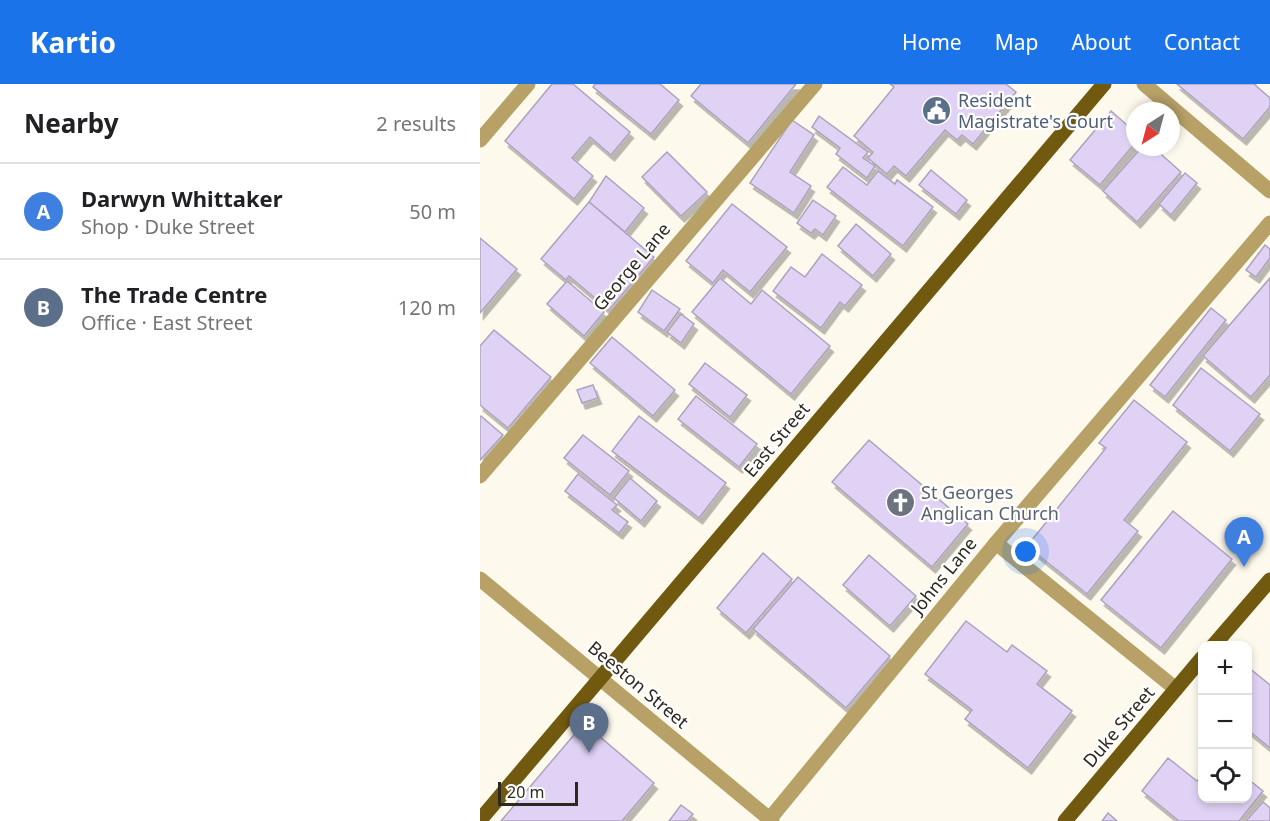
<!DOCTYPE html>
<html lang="en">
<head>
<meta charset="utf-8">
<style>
  :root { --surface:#fff; --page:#f6f6f6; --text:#202124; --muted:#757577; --line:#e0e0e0; --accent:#1a73e8 }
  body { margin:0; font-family:"Noto Sans",sans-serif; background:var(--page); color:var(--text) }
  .controls { position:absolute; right:18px; bottom:18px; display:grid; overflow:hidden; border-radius:12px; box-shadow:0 3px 9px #0003 }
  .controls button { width:54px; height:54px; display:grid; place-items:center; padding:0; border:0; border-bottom:2px solid var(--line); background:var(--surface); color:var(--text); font:30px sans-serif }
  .compass { position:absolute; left:646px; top:18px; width:54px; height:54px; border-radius:50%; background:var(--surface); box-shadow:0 3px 9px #0003; rotate:216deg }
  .scale { position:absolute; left:18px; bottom:15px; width:80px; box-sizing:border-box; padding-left:6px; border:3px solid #2e291e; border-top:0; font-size:16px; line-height:21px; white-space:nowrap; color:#2e291e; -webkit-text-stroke:4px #fff; paint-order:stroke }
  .you { position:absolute; left:546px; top:468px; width:21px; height:21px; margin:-15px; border:4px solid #fff; border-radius:50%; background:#1a73e8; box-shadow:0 0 0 9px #1a73e833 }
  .badge { display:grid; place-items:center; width:39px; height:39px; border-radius:50%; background:var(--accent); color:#fff; font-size:20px; font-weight:700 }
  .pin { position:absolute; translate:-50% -50px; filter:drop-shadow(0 2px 3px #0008) }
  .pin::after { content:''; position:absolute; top:32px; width:21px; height:18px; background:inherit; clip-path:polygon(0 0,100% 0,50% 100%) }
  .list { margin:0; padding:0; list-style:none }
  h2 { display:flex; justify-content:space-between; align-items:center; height:78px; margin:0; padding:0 24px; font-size:26px }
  h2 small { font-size:20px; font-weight:400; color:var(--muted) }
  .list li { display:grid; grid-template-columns:39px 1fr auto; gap:18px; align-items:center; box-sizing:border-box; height:96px; padding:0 24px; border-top:2px solid var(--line) }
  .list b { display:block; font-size:22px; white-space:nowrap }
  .list p { margin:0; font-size:20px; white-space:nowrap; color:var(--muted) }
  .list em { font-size:20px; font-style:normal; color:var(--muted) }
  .icon { flex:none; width:33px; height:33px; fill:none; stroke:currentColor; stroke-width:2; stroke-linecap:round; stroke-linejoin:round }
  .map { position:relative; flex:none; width:790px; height:737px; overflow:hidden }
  header { display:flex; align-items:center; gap:36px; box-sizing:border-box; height:84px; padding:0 30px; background:var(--accent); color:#fff }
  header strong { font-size:28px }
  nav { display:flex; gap:33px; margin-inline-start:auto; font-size:21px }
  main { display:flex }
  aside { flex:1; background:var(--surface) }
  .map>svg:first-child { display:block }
  .building { fill:#e0d2f4; stroke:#ada2bd; stroke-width:1.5; filter:url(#shadow) }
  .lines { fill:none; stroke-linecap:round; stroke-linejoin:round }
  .minor { stroke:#b7a167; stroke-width:15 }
  .major { stroke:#71590f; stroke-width:15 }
  .labels { text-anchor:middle; stroke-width:4.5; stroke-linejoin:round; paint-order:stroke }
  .service-label { font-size:18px; fill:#4e5e75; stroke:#fff; text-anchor:start }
  .street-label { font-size:18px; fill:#2e291e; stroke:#fff }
  .worship-label { font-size:18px; fill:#5b616d; stroke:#fff; text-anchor:start }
</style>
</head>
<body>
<header>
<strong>Kartio</strong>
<nav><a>Home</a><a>Map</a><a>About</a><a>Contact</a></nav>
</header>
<main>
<aside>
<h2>Nearby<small>2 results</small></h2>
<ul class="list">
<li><span class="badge" style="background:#3f7fe0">A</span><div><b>Darwyn Whittaker</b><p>Shop · Duke Street</p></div><em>50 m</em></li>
<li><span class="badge" style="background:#5c6f8a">B</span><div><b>The Trade Centre</b><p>Office · East Street</p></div><em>120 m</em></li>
</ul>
</aside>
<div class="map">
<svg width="790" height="737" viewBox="0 0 790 737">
  <defs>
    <filter id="shadow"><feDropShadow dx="3.5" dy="6" stdDeviation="0" flood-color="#0004"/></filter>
  </defs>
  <rect width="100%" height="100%" fill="#fef9ed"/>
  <g class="building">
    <path d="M72 0H93L150 48 131 71 110 53 92 74 113 92 94 115 25 57Z"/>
    <path d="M115 0H180L199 16 171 50 113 3Z"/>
    <path d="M221 0H316L268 59 211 12Z"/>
    <path d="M410 0H526L536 8 493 60 482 51 477 56 465 46 426 92 414 82 407 90 388 74 393 68 374 52 414 3Z"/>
    <path d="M697 0H776L775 1 790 14V23L763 55Z"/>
    <path d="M631 27 655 48V59L620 101 590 76Z"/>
    <path d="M339 32 388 68 383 74 395 82 387 94 356 70 360 64 332 43Z"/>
    <path d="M312 36 334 51 310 88 331 102 314 129 270 99Z"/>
    <path d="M662 63H673L701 88 657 138 623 107Z"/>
    <path d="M187 68 227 108 201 132 162 93Z"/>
    <path d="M363 83 387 101 398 87 415 100 417 96 453 123 423 162 347 103Z"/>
    <path d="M451 86 487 116 476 130 439 101Z"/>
    <path d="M705 89 717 99 691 131 679 120Z"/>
    <path d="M126 92 164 124 145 148 109 118Z"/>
    <path d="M333 116 356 132 343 151 335 145 331 149 317 139Z"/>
    <path d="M109 118 174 173 129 226 89 192 86 196 61 175Z"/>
    <path d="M252 120 307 163 270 208 243 186 233 199 206 177Z"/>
    <path d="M376 140 411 170 393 192 358 162Z"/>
    <path d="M0 154 37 185 0 229Z"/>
    <path d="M785 161 790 165V174L776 193 766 186Z"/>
    <path d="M342 170 382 201 365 222 360 218 341 244 293 207 311 183 325 193Z"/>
    <path d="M240 194 271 220 282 206 350 262 311 310 212 228Z"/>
    <path d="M790 194V291L771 313 723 272Z"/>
    <path d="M87 197 124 228 104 252 67 220Z"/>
    <path d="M172 206 200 225 184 247 158 228Z"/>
    <path d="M731 224 746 236 685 313 670 301Z"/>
    <path d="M201 230 214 240 201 259 187 248Z"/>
    <path d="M14 246 71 293 28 344 0 321V262Z"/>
    <path d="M132 253 195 306 173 332 110 279Z"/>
    <path d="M225 279 267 311 250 333 209 300Z"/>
    <path d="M721 284 780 330 750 367 693 321Z"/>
    <path d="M113 301 118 314 102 319 97 306Z"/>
    <path d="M216 312 277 360 259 383 198 335Z"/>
    <path d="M654 316 707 358 644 436 658 447 607 510 547 462 626 364 619 359Z"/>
    <path d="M1 332 23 351 0 376V333Z"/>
    <path d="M159 332 246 399 219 434 132 367Z"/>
    <path d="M103 351 149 387 130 411 84 374Z"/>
    <path d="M389 356 488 440 452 483 352 398Z"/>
    <path d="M98 390 137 421 132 426 148 438 139 449 85 407Z"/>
    <path d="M150 394 177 417 161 437 134 414Z"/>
    <path d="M693 427 752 475 681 564 621 516Z"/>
    <path d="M283 469 312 495 266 549 237 524Z"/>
    <path d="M389 471 436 512 410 542 363 501Z"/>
    <path d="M318 493 410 572 366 624 273 545Z"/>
    <path d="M486 537 527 568 532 561 567 587 557 600 592 627 548 684 485 635 492 626 445 590Z"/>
    <path d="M768 583 790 601V664L768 646Z"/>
    <path d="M104 639 174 699 142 737H21Z"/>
    <path d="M688 674 717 697 722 691V714H768V695L783 707 759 737H699L662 707Z"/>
    <path d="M783 718 790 724V737H766Z"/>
    <path d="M201 721 213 730 207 737H189Z"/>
    <path d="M628 729 637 737H622Z"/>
  </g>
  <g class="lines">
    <g class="minor">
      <path d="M664 0 790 107"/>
      <path d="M0 56 48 0"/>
      <path d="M0 392 335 0"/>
      <path d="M516 459 696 605"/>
      <path d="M0 495 292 737"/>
      <path d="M288 737 516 459 790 139"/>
    </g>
    <g class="major">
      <path d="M733 562 790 496"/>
      <path d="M0 736 624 0"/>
      <path d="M585 737 722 574"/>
    </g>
  </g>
  <defs>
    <symbol id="civic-disc" viewBox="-11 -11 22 22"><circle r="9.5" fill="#5c6f8a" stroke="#fff"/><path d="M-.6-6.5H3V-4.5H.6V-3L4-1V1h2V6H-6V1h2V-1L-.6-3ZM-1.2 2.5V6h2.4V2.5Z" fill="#fff"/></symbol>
    <symbol id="church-disc" viewBox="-11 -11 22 22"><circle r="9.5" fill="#6b7280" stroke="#fff"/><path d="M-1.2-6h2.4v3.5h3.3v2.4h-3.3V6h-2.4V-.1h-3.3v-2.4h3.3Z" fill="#fff"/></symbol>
  </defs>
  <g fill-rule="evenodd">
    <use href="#civic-disc" x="440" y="10" width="33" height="33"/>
    <use href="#church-disc" x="404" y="402" width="33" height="33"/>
  </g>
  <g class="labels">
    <g class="service-label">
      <text x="478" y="23">Resident<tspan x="478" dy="21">Magistrate's Court</tspan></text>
    </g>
    <g class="street-label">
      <text transform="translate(152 183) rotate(-50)" y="6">George Lane</text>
      <text transform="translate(297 356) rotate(-50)" y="6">East Street</text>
      <text transform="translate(464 492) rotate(-51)" y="6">Johns Lane</text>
      <text transform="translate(158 601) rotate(40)" y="6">Beeston Street</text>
      <text transform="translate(639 643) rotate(-50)" y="6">Duke Street</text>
    </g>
    <g class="worship-label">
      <text x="441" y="415">St Georges<tspan x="441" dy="21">Anglican Church</tspan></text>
    </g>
  </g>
</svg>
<div class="controls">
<button>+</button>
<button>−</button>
<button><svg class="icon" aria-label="locate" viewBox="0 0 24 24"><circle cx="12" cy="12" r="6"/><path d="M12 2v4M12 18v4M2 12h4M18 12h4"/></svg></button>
</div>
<svg class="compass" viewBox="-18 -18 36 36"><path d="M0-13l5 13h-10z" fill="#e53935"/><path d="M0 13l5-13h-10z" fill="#757577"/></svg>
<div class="scale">20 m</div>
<div class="you"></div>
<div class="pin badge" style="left:764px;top:483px;background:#3f7fe0">A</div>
<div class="pin badge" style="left:109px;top:669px;background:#5c6f8a">B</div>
</div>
</main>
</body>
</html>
